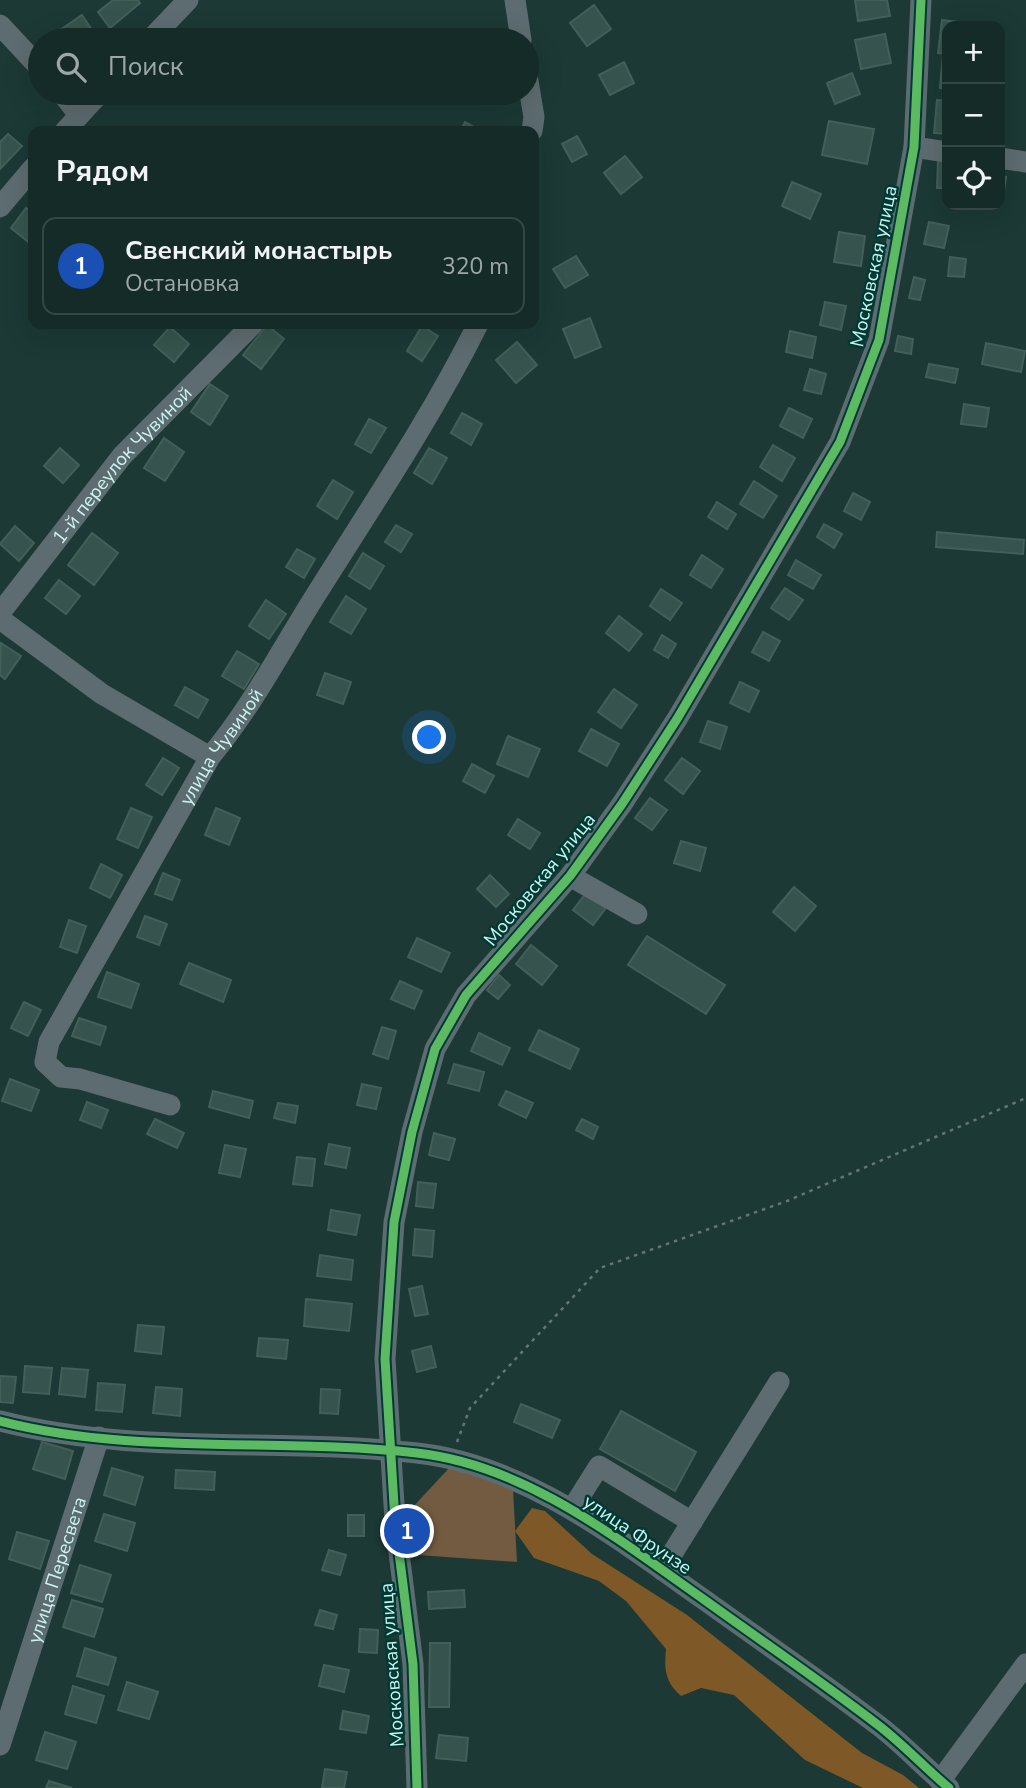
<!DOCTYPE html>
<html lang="ru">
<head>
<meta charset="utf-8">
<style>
  :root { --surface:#152b28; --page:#223734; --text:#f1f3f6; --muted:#9da7a8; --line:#344745; --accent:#1a73e8 }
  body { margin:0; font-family:"Nunito Sans",sans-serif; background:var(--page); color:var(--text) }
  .controls { position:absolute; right:21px; top:21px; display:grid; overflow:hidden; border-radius:14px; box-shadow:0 7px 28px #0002 }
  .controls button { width:63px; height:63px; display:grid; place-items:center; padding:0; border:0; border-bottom:2px solid var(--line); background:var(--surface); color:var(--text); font:35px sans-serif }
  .you { position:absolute; left:430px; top:738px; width:24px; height:24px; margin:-18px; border:5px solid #fff; border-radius:50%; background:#1a73e8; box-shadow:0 0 0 10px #1a73e833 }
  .badge { display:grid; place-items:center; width:46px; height:46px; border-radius:50%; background:var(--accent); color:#fff; font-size:23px; font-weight:700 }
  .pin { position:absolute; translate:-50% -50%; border:4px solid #fff; box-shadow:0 2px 7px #0006 }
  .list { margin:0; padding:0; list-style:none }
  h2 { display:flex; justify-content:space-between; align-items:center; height:91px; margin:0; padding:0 28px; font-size:30px }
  h2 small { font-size:23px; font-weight:400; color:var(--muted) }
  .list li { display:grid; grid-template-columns:46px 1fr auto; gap:21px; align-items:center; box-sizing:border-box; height:98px; margin:0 14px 14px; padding:0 14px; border:2px solid var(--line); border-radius:14px }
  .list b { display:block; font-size:26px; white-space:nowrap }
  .list p { margin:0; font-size:23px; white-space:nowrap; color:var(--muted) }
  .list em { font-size:23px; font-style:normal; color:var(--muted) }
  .icon { flex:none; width:38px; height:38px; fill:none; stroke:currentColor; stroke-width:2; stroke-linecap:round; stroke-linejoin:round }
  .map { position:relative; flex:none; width:1026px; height:1788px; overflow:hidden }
  .search { position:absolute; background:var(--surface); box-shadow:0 7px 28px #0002; left:28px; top:28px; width:511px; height:77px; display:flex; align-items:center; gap:18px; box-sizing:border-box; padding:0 24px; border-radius:38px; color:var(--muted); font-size:26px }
  .panel { position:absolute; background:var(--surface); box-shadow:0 7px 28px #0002; left:28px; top:126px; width:511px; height:203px; border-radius:14px }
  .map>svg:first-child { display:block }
  .green { fill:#725b40 }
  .forest { fill:#7f5827 }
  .building { fill:#36544d; stroke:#425f58; stroke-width:2 }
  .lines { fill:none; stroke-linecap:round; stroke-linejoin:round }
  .path { stroke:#667477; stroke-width:2.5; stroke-dasharray:3.5 5; stroke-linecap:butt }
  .minor { stroke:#5d6c70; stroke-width:21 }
  .cycleway-casing { stroke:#013a35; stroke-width:13 }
  .cycleway { stroke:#5cba63; stroke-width:9 }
  .labels { text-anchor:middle; stroke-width:5; stroke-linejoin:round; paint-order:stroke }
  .street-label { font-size:19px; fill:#caf5ef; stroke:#013a35 }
</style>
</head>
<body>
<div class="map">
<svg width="1026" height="1788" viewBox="0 0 1026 1788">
  <rect width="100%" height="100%" fill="#1c3936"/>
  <path class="green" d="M451 1466 513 1489 517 1562 418 1555 411 1509Z"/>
  <path class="forest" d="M532 1508 545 1511 592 1554 687 1615 862 1753 903 1775 919 1788H863L805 1760 734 1695 701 1688 681 1696C665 1682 664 1669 666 1649L626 1601 599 1581 534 1558 515 1531Z"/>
  <g class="building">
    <path d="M113 0H138L140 3 110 28 98 12Z"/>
    <path d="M855 0H887L890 16 858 21Z"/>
    <path d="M594 5 611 29 587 46 570 23Z"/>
    <path d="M82 15 92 30 77 40H61L56 33Z"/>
    <path d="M942 20 968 23 967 26H947V54L938 53Z"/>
    <path d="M885 34 891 63 861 69 855 40Z"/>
    <path d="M943 55 947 56V89L940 88Z"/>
    <path d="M624 62 634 83 610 95 599 75Z"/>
    <path d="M852 73 860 94 835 104 827 83Z"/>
    <path d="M937 100 947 101V134L934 133Z"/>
    <path d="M829 121 874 129 867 164 822 155Z"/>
    <path d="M465 122 481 131H460Z"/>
    <path d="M8 134 22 146 0 169V142Z"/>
    <path d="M577 136 587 154 572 162 562 144Z"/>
    <path d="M625 156 642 177 621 194 604 173Z"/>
    <path d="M938 160 947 161V188H937Z"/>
    <path d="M1000 176 1006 177 1003 197 1000 196Z"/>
    <path d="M792 182 821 194 810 219 782 206Z"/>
    <path d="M26 208 33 213 32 245 11 228Z"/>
    <path d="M929 222 949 226 944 248 924 244Z"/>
    <path d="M839 232 865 236 861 266 834 262Z"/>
    <path d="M576 256 588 275 565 288 553 269Z"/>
    <path d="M950 257 966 259 964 277 948 276Z"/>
    <path d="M914 277 925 280 920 300 909 298Z"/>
    <path d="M825 302 846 306 841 330 820 325Z"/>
    <path d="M590 318 601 347 575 358 563 329Z"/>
    <path d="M267 325 284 339 261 369 243 355Z"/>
    <path d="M422 326 438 336 422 361 407 351Z"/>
    <path d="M170 327 189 344 174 362 154 345Z"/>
    <path d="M790 331 816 337 812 358 786 352Z"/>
    <path d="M898 336 913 339 911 354 895 351Z"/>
    <path d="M517 342 537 365 516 383 496 360Z"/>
    <path d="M986 343 1025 351 1021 372 982 364Z"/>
    <path d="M929 364 958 369 955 383 926 377Z"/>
    <path d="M810 369 826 374 821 394 804 390Z"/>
    <path d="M210 384 228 396 210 425 191 412Z"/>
    <path d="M964 404 989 408 986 427 961 424Z"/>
    <path d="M789 408 812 419 803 438 780 426Z"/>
    <path d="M462 413 482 424 471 445 451 433Z"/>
    <path d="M369 419 386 428 371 453 355 444Z"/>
    <path d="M164 438 184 452 165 481 144 468Z"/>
    <path d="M773 445 795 458 782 481 760 467Z"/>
    <path d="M60 448 79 465 63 483 44 466Z"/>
    <path d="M429 448 447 458 432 484 414 473Z"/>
    <path d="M333 480 353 492 337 519 317 506Z"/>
    <path d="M754 481 777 496 763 518 740 504Z"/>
    <path d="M853 493 870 502 861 520 844 511Z"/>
    <path d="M717 502 736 514 727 529 708 517Z"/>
    <path d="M824 524 842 534 834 548 817 537Z"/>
    <path d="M396 525 412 534 401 552 385 542Z"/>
    <path d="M15 526 34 543 19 561 0 544Z"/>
    <path d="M937 532 1024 540 1023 554 936 547Z"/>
    <path d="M92 533 118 553 94 585 68 565Z"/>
    <path d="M297 549 315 559 304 578 286 567Z"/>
    <path d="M363 553 384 566 370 589 349 576Z"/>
    <path d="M702 555 723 569 711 588 690 575Z"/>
    <path d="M796 560 821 575 813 589 788 575Z"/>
    <path d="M59 580 80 596 66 614 45 598Z"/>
    <path d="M785 588 803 600 789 620 771 608Z"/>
    <path d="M661 589 682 603 670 620 650 606Z"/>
    <path d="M346 596 366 609 351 634 330 622Z"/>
    <path d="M266 600 286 614 269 639 249 626Z"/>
    <path d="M619 616 642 634 629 651 606 633Z"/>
    <path d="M763 632 780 641 769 661 752 652Z"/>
    <path d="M662 635 676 644 668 658 654 650Z"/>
    <path d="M1 643 21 656 5 679 0 675Z"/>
    <path d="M237 651 259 664 244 689 222 676Z"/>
    <path d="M325 673 351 682 343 704 317 695Z"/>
    <path d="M740 682 759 691 749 712 730 703Z"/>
    <path d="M185 687 208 700 198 718 175 705Z"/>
    <path d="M614 689 637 705 621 728 598 712Z"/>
    <path d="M708 721 727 727 720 749 700 742Z"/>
    <path d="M591 729 619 744 607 766 579 751Z"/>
    <path d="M508 736 540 749 528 777 497 764Z"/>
    <path d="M163 758 179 768 162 795 146 785Z"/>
    <path d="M682 758 700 771 683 794 665 780Z"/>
    <path d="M472 764 494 776 485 793 463 781Z"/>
    <path d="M650 798 667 810 652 830 635 818Z"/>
    <path d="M131 808 152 817 138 848 117 839Z"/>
    <path d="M216 808 240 818 229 845 205 835Z"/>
    <path d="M518 819 540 833 530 849 508 835Z"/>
    <path d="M681 841 706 848 700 871 674 863Z"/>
    <path d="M101 864 122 875 110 898 90 888Z"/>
    <path d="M163 873 180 880 172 900 155 894Z"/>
    <path d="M490 875 509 894 496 907 477 889Z"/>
    <path d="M794 887 816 906 795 931 773 912Z"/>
    <path d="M587 892 606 908 593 925 573 910Z"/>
    <path d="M145 916 167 924 159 945 137 937Z"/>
    <path d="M69 920 86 926 77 953 60 947Z"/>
    <path d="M647 936 725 985 706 1014 628 965Z"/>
    <path d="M417 938 450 953 441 972 408 957Z"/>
    <path d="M531 945 557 966 542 985 516 964Z"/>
    <path d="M189 963 231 980 223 1002 180 984Z"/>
    <path d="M107 972 139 984 131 1008 98 997Z"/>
    <path d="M499 975 510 985 498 999 487 990Z"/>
    <path d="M400 981 422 991 414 1009 391 999Z"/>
    <path d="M24 1002 41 1010 28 1036 11 1028Z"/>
    <path d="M79 1018 106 1027 100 1045 72 1036Z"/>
    <path d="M382 1027 396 1031 388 1059 373 1054Z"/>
    <path d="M539 1030 579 1049 570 1069 529 1050Z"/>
    <path d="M479 1033 510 1048 502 1065 471 1051Z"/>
    <path d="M454 1064 484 1072 479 1091 448 1083Z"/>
    <path d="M10 1079 39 1090 31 1111 2 1101Z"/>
    <path d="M362 1084 381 1088 376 1109 357 1105Z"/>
    <path d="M213 1091 253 1101 249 1118 209 1107Z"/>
    <path d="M506 1091 533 1103 526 1118 499 1105Z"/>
    <path d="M87 1102 108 1110 101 1128 80 1120Z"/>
    <path d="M278 1103 298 1106 295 1123 274 1118Z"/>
    <path d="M155 1119 184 1133 177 1148 147 1134Z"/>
    <path d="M582 1119 598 1127 593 1139 576 1130Z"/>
    <path d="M434 1133 455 1139 449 1160 429 1155Z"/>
    <path d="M329 1144 350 1148 346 1168 325 1164Z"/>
    <path d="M225 1145 246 1149 240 1177 219 1173Z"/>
    <path d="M297 1157 315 1159 312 1186 293 1184Z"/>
    <path d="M418 1182 436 1184 433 1208 416 1206Z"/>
    <path d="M331 1210 360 1215 356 1235 328 1230Z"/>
    <path d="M415 1229 434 1231 432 1257 413 1255Z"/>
    <path d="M320 1255 353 1260 351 1280 317 1276Z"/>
    <path d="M422 1286 428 1314 415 1316 409 1289Z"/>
    <path d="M306 1299 352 1304 349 1331 304 1326Z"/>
    <path d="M138 1325 164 1327 161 1354 135 1351Z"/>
    <path d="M259 1338 288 1340 286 1359 257 1356Z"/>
    <path d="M431 1346 436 1367 417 1372 412 1351Z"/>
    <path d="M25 1366 52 1368 49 1394 23 1392Z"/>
    <path d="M62 1368 88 1370 85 1397 59 1394Z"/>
    <path d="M0 1376 16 1377 13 1403 0 1402Z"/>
    <path d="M98 1383 125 1385 122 1412 96 1410Z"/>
    <path d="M156 1387 182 1389 180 1416 153 1413Z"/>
    <path d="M321 1389 340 1390 338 1414 320 1413Z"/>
    <path d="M521 1404 560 1420 552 1438 514 1422Z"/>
    <path d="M621 1411 696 1452 675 1491 600 1449Z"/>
    <path d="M42 1442 73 1451 65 1479 33 1469Z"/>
    <path d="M112 1468 143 1477 135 1505 104 1495Z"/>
    <path d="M176 1470 215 1472 214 1490 175 1488Z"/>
    <path d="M104 1514 135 1523 127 1551 95 1541Z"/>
    <rect x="348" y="1515" width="16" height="21"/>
    <path d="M17 1532 49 1541 40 1569 9 1559Z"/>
    <path d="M329 1550 346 1555 340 1575 322 1570Z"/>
    <path d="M80 1565 111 1575 102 1602 71 1593Z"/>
    <path d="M464 1590 465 1607 429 1609 428 1592Z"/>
    <path d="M72 1600 103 1609 94 1637 63 1627Z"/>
    <path d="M320 1610 337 1615 333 1629 315 1625Z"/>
    <path d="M360 1629 378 1630 377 1653 359 1652Z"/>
    <path d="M430 1643H450L449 1707H429Z"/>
    <path d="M85 1648 116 1658 108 1685 77 1676Z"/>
    <path d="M324 1665 349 1670 344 1692 319 1686Z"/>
    <path d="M127 1682 158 1692 149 1719 118 1710Z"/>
    <path d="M73 1686 104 1696 96 1723 65 1714Z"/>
    <path d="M343 1711 369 1716 366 1733 340 1729Z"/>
    <path d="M45 1732 76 1742 67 1769 36 1760Z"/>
    <path d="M439 1735 468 1738 466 1761 436 1758Z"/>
    <path d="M325 1769 347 1772 344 1788H322Z"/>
    <path d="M49 1781 72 1788H46Z"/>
  </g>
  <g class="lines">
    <path class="path" d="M457 1442 470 1408 600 1268 787 1201 1026 1098"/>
    <g class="minor">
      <path d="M515 0 521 40"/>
      <path d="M0 25 40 68"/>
      <path d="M150 40 188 0"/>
      <path d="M527 75 534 117 532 131"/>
      <path d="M62 93 79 115"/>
      <path d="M65 131 100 93"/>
      <path d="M914 147 947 152"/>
      <path d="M1000 158 1026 162"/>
      <path d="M0 207 33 168"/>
      <path id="s1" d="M0 613 122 456 253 324"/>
      <path d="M0 619 102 694 210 757"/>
      <path d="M570 876 637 914"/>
      <path id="s2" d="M170 1105 80 1079 61 1077 45 1062 49 1042 210 757C253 705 281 650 317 593 373 504 431 418 478 324"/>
      <path d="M0 1421C135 1456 279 1437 417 1453 526 1465 619 1540 706 1601 763 1642 822 1682 878 1725 903 1744 925 1768 949 1788"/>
      <path d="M572 1509 599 1466 692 1522"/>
      <path d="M662 1570 779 1382"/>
      <path id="s3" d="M0 1745 99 1437"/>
      <path d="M940 1781 1026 1664"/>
      <path d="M417 1788 413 1664 395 1521 385 1359 394 1222 412 1132 435 1049 466 995 570 876 622 804 677 719 840 442 879 340 914 147 921 0"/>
    </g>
    <defs>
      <g id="cycleway">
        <path d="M0 1421C135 1456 279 1437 417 1453 526 1465 619 1540 706 1601 763 1642 822 1682 878 1725 903 1744 925 1768 949 1788"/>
        <path d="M417 1788 413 1664 395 1521 385 1359 394 1222 412 1132 435 1049 466 995 570 876 622 804 677 719 840 442 879 340 914 147 921 0"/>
      </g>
    </defs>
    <use href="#cycleway" class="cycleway-casing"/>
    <use href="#cycleway" class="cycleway"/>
  </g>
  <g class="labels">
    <g class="street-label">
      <text transform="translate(873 266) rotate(-78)" y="7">Московская улица</text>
      <text dy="7" stroke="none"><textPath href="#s1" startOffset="192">1-й переулок Чувиной</textPath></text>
      <text dy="7" stroke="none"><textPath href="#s2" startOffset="497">улица Чувиной</textPath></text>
      <text transform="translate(539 879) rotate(-51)" y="7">Московская улица</text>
      <text transform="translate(638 1534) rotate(34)" y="7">улица Фрунзе</text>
      <text dy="7" stroke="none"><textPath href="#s3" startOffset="184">улица Пересвета</textPath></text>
      <text transform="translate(391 1665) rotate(-94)" y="7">Московская улица</text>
    </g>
  </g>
</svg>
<div class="controls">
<button>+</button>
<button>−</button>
<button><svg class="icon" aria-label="locate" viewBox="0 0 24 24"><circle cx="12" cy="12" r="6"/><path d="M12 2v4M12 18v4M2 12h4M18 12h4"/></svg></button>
</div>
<div class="you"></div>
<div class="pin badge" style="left:407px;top:1531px;background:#1a4fb4">1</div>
<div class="search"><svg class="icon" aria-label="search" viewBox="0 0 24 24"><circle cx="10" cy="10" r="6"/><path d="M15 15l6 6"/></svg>Поиск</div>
<section class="panel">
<h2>Рядом<small></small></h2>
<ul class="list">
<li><span class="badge" style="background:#1a4fb4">1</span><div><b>Свенский монастырь</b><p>Остановка</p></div><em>320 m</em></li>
</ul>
</section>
</div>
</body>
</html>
